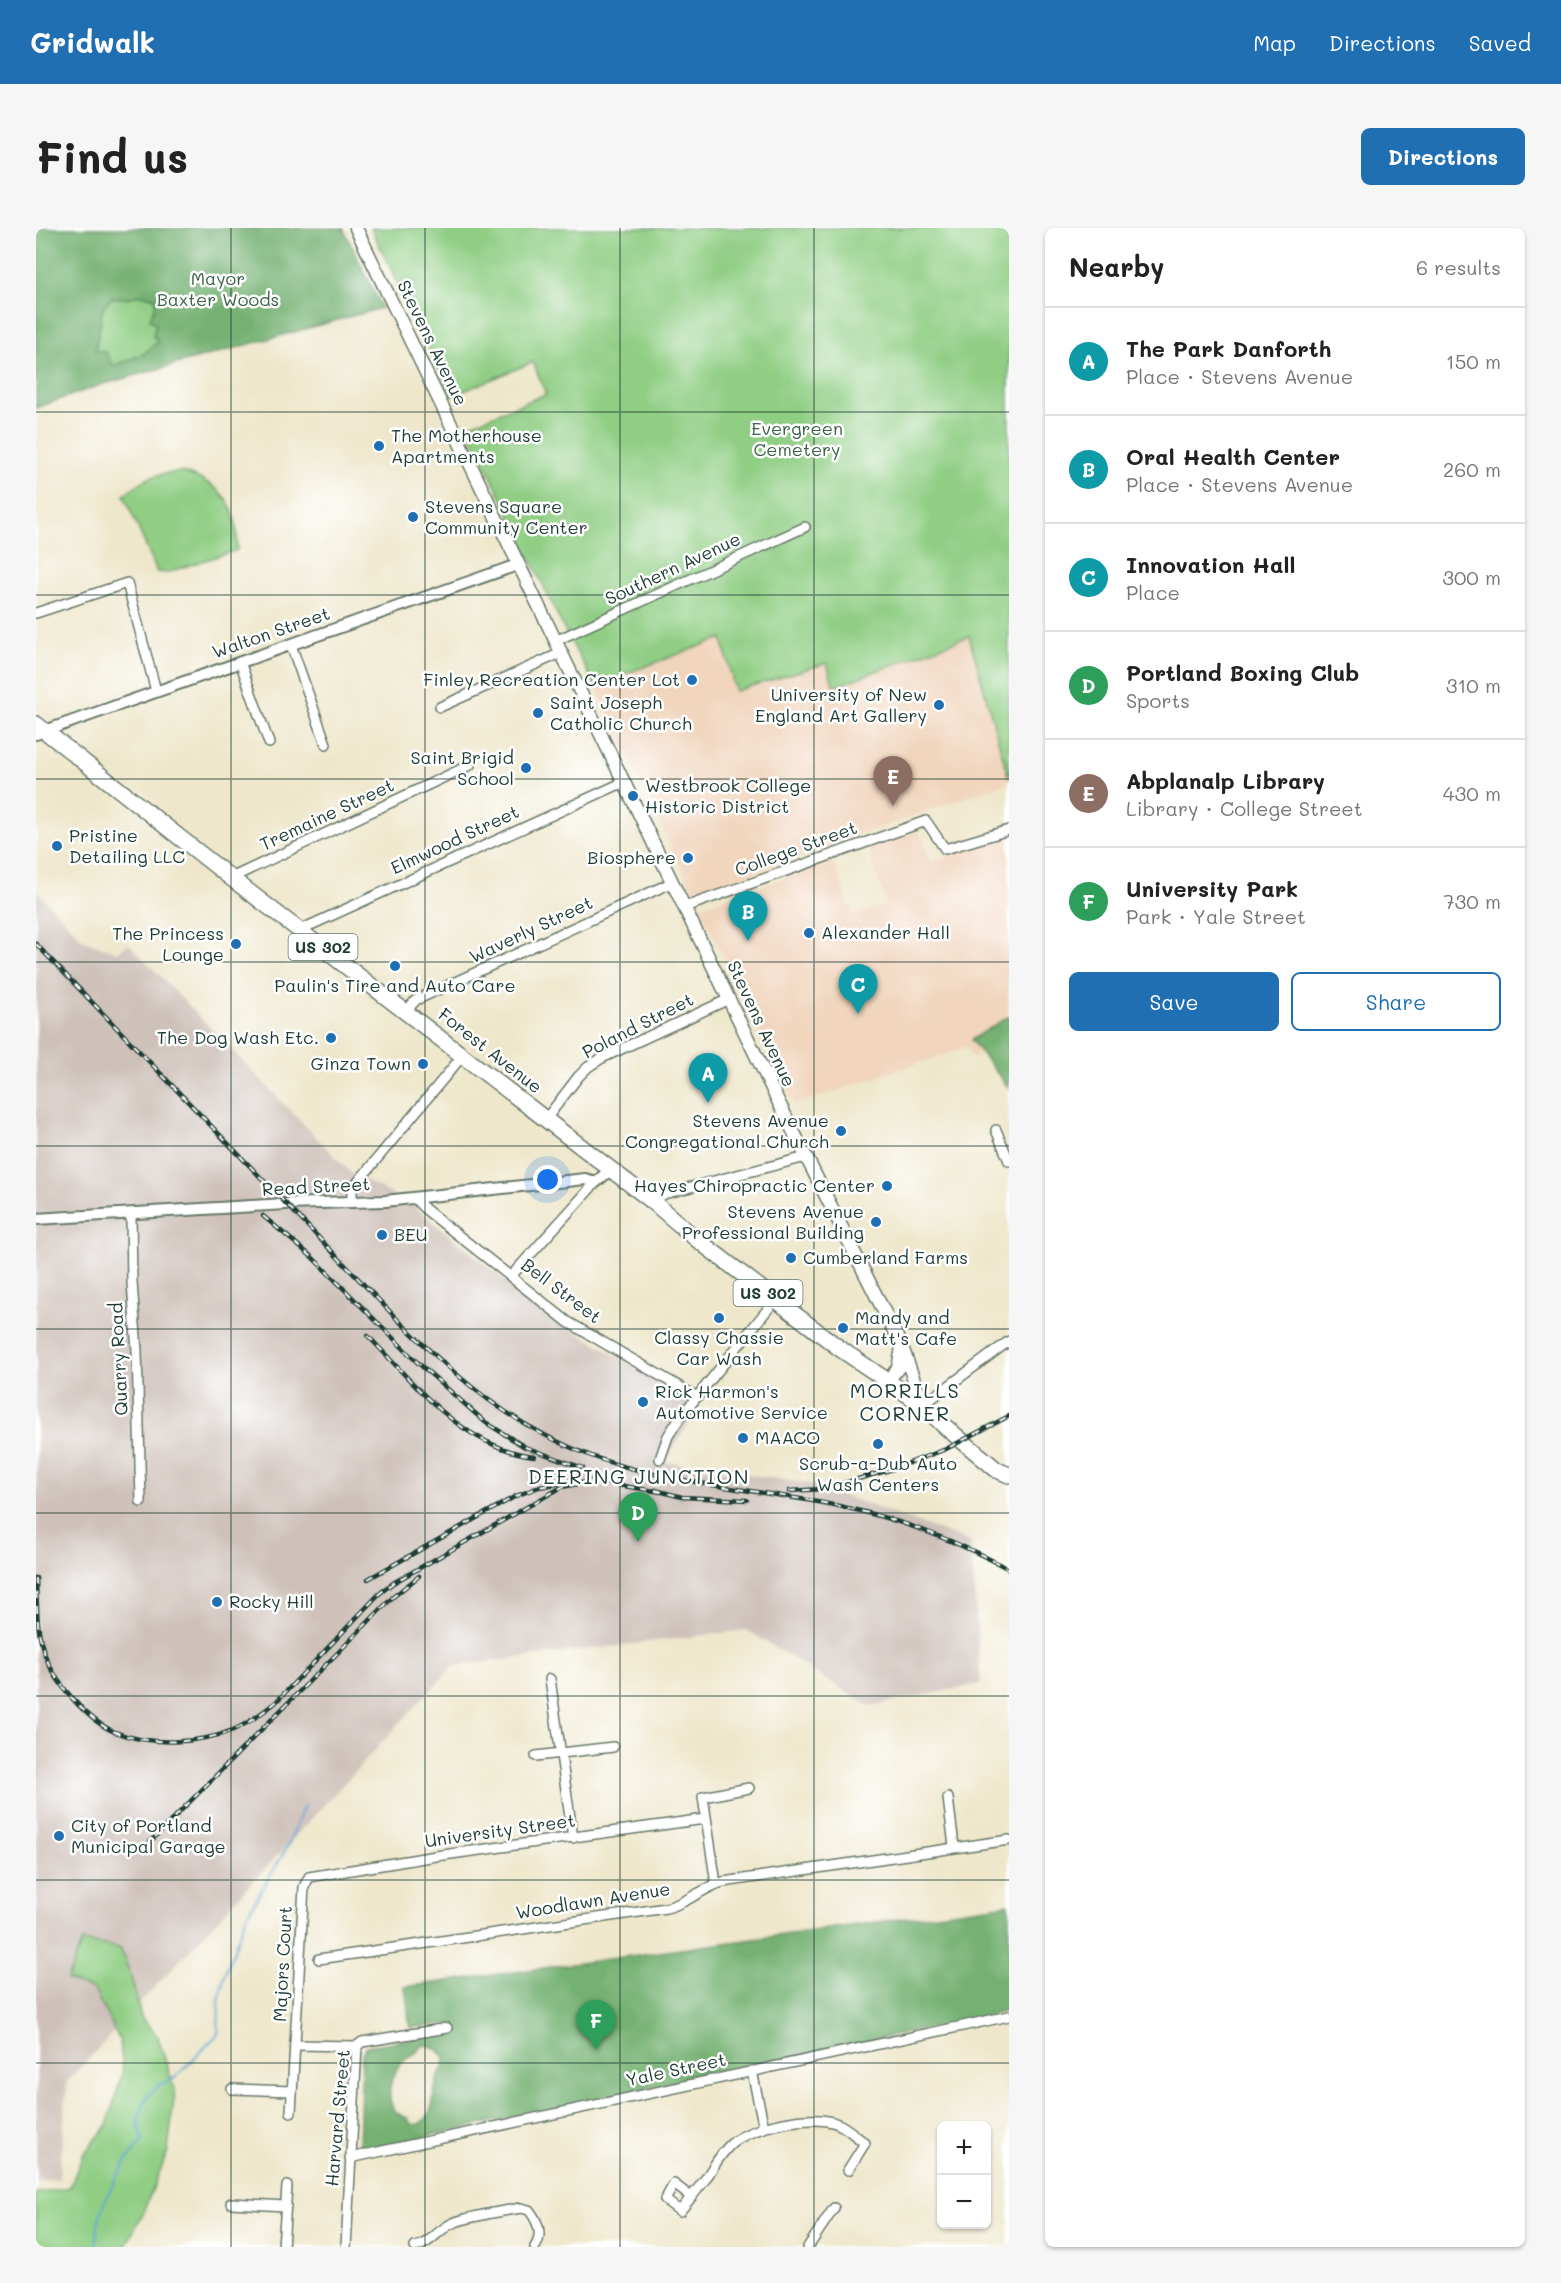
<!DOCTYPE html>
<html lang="en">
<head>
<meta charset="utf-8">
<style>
  :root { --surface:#fff; --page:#f6f6f6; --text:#222; --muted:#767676; --line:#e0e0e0; --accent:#1f6fb2 }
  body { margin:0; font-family:Mali,sans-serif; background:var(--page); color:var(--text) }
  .controls { position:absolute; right:18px; bottom:18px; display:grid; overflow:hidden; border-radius:9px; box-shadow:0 2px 4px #0004 }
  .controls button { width:54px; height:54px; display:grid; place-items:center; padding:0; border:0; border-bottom:2px solid var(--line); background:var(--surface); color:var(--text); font:30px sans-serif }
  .you { position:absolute; left:512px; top:952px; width:21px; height:21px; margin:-15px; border:4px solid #fff; border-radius:50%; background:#1a73e8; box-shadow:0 0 0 9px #1a73e833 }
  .badge { display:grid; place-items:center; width:39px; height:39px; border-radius:50%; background:var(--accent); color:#fff; font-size:20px; font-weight:700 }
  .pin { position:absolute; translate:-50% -50px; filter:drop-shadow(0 2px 3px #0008) }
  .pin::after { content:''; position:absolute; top:32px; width:21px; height:18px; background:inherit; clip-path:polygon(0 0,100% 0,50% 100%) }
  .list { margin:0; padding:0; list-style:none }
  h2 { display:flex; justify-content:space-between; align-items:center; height:78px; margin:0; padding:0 24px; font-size:26px }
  h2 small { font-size:20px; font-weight:400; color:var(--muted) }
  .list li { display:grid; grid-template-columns:39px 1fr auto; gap:18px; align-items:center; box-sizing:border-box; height:108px; padding:0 24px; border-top:2px solid var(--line) }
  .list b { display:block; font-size:22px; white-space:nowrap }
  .list p { margin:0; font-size:20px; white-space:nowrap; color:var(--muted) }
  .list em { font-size:20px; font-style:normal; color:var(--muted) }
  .actions { display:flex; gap:12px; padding:18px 24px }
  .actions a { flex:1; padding:14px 0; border:2px solid var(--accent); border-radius:9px; text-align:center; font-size:21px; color:var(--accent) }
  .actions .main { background:var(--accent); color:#fff }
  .map { position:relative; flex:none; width:973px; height:2019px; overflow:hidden; border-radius:9px }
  header { display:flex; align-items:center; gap:36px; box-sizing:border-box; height:84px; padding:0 30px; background:var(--accent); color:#fff }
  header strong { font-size:28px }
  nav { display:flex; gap:33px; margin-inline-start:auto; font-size:21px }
  .intro { display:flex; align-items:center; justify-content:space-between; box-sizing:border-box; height:144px; padding:0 36px }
  h1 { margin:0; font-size:42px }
  .button { padding:15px 27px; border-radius:9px; background:var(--accent); color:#fff; font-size:21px; font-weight:700 }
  main { display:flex; gap:36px; padding:0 36px }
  aside { flex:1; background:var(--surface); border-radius:9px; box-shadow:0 2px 4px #0004 }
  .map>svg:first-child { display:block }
  .built { fill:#f1d5bd }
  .industrial { fill:#cec1ba }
  .green { fill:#90ce84; stroke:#58865c; stroke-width:1.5 }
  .forest { fill:#74b172; stroke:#4a7753; stroke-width:1.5; fill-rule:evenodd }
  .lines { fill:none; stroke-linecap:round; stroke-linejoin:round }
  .stream { stroke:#5ea4d3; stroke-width:2 }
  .minor-casing { stroke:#677869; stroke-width:12 }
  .tertiary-casing { stroke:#677869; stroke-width:14 }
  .secondary-casing { stroke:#677869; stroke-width:15 }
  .trunk-casing { stroke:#677869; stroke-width:18 }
  .minor { stroke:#fff; stroke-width:9 }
  .tertiary { stroke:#fff; stroke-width:10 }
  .secondary { stroke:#fff; stroke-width:12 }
  .trunk { stroke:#fff; stroke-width:15 }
  .rail-casing { stroke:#1f3d34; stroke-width:4.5 }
  .rail { stroke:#fff; stroke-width:2; stroke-dasharray:7; stroke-linecap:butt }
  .grid { fill:none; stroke:#1f3d34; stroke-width:1.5; stroke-opacity:0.55 }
  .poi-dot { fill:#1f6fb2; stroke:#fff; stroke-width:2 }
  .labels { text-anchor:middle; stroke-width:5; stroke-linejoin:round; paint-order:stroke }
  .shield { fill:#fff; stroke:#627771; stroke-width:1.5 }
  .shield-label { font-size:16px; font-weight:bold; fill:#1f3d34 }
  .park-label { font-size:18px; fill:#3b6148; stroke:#fff }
  .street-label { font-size:18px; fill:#1f3d34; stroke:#fff }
  .poi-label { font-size:18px; fill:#1f3d34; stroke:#fff; text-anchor:start }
  .neighbourhood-label { font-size:20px; letter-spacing:1.5px; fill:#1f3d34; stroke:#fff }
</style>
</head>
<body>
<header>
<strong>Gridwalk</strong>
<nav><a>Map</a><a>Directions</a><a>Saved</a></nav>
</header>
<div class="intro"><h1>Find us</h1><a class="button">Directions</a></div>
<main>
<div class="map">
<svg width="973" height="2019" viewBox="0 0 973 2019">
  <rect width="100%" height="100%" fill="#fff"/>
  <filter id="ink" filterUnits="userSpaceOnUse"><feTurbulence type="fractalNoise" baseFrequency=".0167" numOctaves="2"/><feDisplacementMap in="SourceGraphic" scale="12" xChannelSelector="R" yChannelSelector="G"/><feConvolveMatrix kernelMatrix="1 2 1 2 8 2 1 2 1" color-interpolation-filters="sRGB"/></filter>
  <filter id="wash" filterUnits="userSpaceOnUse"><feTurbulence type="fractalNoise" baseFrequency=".008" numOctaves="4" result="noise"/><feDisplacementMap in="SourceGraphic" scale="24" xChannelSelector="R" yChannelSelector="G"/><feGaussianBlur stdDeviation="1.35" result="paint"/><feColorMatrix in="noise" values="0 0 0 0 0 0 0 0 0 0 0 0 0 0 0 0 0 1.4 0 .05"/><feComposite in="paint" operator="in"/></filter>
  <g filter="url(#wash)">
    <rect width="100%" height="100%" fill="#eee7cb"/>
    <g class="built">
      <path d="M933 408 973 554 657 666 559 457 686 410 700 463 791 435 799 459Z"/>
      <path d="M883 603 895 634 973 606V818L935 829 931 819 758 877 664 679 797 633 817 687 851 677 832 621Z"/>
    </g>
    <path class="industrial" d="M0 662 47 712 81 724 93 716 315 945 375 976 512 1087 664 1177 629 1234 775 1256 935 1314 945 1456 833 1478 711 1402 417 1438 31 1854 23 1951 0 1953Z"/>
    <g class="green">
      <path d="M335 0H973V551L933 408 798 459 791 435 699 463 686 410 559 457 529 403 431 198 510 166 497 134 416 168Z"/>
      <path d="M103 67 119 69 120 77 114 91 120 96 117 108 123 114 106 127 77 138 59 123 67 80 75 70H91Z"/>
      <path d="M145 244C188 256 203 278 201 322L130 345 121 344 88 267C108 250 119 245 145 244Z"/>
      <path d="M46 1713 84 1720 94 1745 105 1789 122 1809 139 1863 132 1923 107 1985 89 2019H0V1966L34 1959 47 1927 71 1898 87 1843 84 1813 58 1762 31 1752Z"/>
    </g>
    <g class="forest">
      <path d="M0 0H307L346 80 64 157 0 180ZM103 67 119 69 120 77 114 91 120 96 117 108 122 114 106 127 77 138 70 124 59 122 67 80 75 70H91Z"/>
      <path d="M973 788V860L935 812Z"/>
      <path d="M973 1676V1783L326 1922 323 1920 326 1825 331 1818 413 1805V1795L374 1800 369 1759ZM387 1817C397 1817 402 1822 409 1829 410 1839 403 1843 401 1852 396 1868 400 1891 379 1897L374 1895 372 1890C361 1887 356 1882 354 1870 352 1855 359 1839 373 1829 379 1825 383 1824 387 1817Z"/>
    </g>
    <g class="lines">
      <path class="stream" d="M61 2019C57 1984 85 1937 107 1912L102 1893 111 1868 123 1857 139 1850 182 1806 183 1773 188 1749 205 1702 211 1687 253 1616 268 1578"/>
    </g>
  </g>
  <g filter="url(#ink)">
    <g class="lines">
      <defs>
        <g id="minor">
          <path d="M0 385 91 355 120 463"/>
          <path d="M519 413 769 299"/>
          <path d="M255 417 290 516"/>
          <path d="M204 434 233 515"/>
          <path d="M404 479 525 425"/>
          <path d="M195 650 434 537"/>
          <path d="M649 679 890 593 909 621 973 602"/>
          <path d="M264 702 588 554"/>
          <path d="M370 783 380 772 637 654"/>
          <path d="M510 891 542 849 552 839 566 830 693 771"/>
          <path d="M960 902 973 933"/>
          <path d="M378 970 389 981 532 1094 661 1169"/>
          <path d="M316 973V961L427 827"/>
          <path d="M616 973 628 966 770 929"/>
          <path d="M95 986 96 1054 101 1123 105 1274"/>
          <path d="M476 1047 560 954"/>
          <path d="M887 1177 973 1113"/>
          <path d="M624 1231 632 1208 643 1191 740 1071"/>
          <path d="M514 1451 537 1610"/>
          <path d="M500 1528 577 1519"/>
          <path d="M912 1570 918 1618"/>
          <path d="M680 1656 667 1569 713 1560"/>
          <path d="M283 1731 630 1680C652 1675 666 1660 687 1654L973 1612"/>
          <path d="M259 1817 321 1818"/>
          <path d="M321 1818 326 1814 411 1800"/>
          <path d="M716 1843 728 1900"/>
          <path d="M196 1861 256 1863"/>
          <path d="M255 1884 268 1659 273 1649 400 1628 669 1591"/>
          <path d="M314 1930 973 1788"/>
          <path d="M655 1969 638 1956 629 1972 644 1983C653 1972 662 1961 670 1950 678 1938 685 1925 695 1916 715 1898 777 1885 802 1896 812 1900 820 1909 829 1915L812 1942"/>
          <path d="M195 1975 250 1978"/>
          <path d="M247 2019 251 1958"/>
          <path d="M310 2019 321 1818"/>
          <path d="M379 2019C394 2016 401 2003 415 1996 428 1989 468 1983 485 1980L493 1982C502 1993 507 2007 499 2019"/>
          <path d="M772 2019 798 1980"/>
        </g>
        <g id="tertiary">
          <path d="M0 506 481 337"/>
          <path d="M0 991 250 976 349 973 549 951 560 954 574 942"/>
        </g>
        <g id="secondary">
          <path d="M320 0 742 873 866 1119 887 1177"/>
          <path d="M851 1154 862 1140 866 1120"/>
        </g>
        <path id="trunk" d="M0 496 195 650 616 973 659 1010 803 1120 887 1177 906 1196 961 1242 973 1247"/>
      </defs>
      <use href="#minor" class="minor-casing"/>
      <use href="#tertiary" class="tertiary-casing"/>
      <use href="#secondary" class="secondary-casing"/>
      <use href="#trunk" class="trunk-casing"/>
      <use href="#minor" class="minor"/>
      <use href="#tertiary" class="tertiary"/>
      <use href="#secondary" class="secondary"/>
      <use href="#trunk" class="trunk"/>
      <defs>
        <g id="rail">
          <path d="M0 716 362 1092C423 1152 477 1199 558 1229 637 1257 722 1261 803 1278 864 1291 919 1312 973 1341"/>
          <path d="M227 988 276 1029 381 1134 449 1194 489 1219 547 1240"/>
          <path d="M332 1108C380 1157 425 1219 498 1228"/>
          <path d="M619 1262 646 1269 711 1272"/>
          <path d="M753 1263 787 1261 857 1241 910 1221 973 1188"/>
          <path d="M0 1350C1 1376 0 1403 9 1427 19 1455 52 1493 79 1504 113 1518 163 1516 197 1502 212 1496 226 1485 239 1475L343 1366 357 1355 526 1259 556 1253 625 1264"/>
          <path d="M332 1351 480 1268 503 1259 526 1255"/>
          <path d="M109 1619 357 1369 383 1348"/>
        </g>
      </defs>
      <use href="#rail" class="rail-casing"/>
      <use href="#rail" class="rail"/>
    </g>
  </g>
  <path class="grid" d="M195 0V2019M389 0V2019M584 0V2019M778 0V2019M0 184H973M0 367H973M0 551H973M0 734H973M0 918H973M0 1101H973M0 1285H973M0 1468H973M0 1652H973M0 1835H973"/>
  <g class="poi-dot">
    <circle cx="343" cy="218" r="6"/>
    <circle cx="377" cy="289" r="6"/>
    <circle cx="656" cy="452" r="6"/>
    <circle cx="903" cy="477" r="6"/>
    <circle cx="502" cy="485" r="6"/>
    <circle cx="490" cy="540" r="6"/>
    <circle cx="597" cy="568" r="6"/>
    <circle cx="21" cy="618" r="6"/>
    <circle cx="652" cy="630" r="6"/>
    <circle cx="773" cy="705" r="6"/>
    <circle cx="200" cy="716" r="6"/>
    <circle cx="359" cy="738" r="6"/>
    <circle cx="295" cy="810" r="6"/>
    <circle cx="387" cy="836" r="6"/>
    <circle cx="805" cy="903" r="6"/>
    <circle cx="851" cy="958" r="6"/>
    <circle cx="840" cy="994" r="6"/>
    <circle cx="346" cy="1007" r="6"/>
    <circle cx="755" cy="1030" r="6"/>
    <circle cx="683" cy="1090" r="6"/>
    <circle cx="807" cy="1100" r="6"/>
    <circle cx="607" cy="1174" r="6"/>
    <circle cx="707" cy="1210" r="6"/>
    <circle cx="842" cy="1216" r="6"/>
    <circle cx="181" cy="1374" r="6"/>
    <circle cx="23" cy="1608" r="6"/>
  </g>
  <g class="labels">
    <g class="shield">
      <rect x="252.5" y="706" width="69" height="26" rx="4.5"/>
      <rect x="697.5" y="1052" width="69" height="26" rx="4.5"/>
    </g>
    <g class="shield-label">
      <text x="287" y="725">US 302</text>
      <text x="732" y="1071">US 302</text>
    </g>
    <g class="park-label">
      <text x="182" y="57">Mayor<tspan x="182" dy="21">Baxter Woods</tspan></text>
      <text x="761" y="207">Evergreen<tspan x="761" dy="21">Cemetery</tspan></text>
    </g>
    <g class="street-label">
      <text transform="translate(396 115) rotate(64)" y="6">Stevens Avenue</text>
      <text transform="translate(637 341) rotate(-25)" y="6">Southern Avenue</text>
      <text transform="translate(235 405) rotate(-19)" y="6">Walton Street</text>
      <text transform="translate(291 587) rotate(-25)" y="6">Tremaine Street</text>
      <text transform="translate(419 612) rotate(-25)" y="6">Elmwood Street</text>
      <text transform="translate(760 621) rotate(-20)" y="6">College Street</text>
      <text transform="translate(495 702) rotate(-25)" y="6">Waverly Street</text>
      <text transform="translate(725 796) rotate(65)" y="6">Stevens Avenue</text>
      <text transform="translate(602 798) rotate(-27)" y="6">Poland Street</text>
      <text transform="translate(454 823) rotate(38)" y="6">Forest Avenue</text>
      <text transform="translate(280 959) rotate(-3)" y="6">Read Street</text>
      <text transform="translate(525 1063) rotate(37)" y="6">Bell Street</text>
      <text transform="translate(83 1131) rotate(-93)" y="6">Quarry Road</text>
      <text transform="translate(464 1603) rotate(-8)" y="6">University Street</text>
      <text transform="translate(557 1673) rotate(-9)" y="6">Woodlawn Avenue</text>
      <text transform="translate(247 1736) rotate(-87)" y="6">Majors Court</text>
      <text transform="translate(640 1842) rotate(-12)" y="6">Yale Street</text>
      <text transform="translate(302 1890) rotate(-85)" y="6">Harvard Street</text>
    </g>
    <g class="poi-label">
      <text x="355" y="214">The Motherhouse<tspan x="355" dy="21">Apartments</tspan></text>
      <text x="389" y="285">Stevens Square<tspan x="389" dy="21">Community Center</tspan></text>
      <text x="644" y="458" text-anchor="end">Finley Recreation Center Lot</text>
      <text x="891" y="473" text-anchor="end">University of New<tspan x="891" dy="21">England Art Gallery</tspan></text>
      <text x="514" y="481">Saint Joseph<tspan x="514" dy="21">Catholic Church</tspan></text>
      <text x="478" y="536" text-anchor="end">Saint Brigid<tspan x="478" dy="21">School</tspan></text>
      <text x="609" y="564">Westbrook College<tspan x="609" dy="21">Historic District</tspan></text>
      <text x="33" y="614">Pristine<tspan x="33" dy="21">Detailing LLC</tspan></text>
      <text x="640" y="636" text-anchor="end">Biosphere</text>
      <text x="785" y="711">Alexander Hall</text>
      <text x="188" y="712" text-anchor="end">The Princess<tspan x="188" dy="21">Lounge</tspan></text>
      <text x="359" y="764" text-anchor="middle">Paulin's Tire and Auto Care</text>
      <text x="283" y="816" text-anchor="end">The Dog Wash Etc.</text>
      <text x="375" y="842" text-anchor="end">Ginza Town</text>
      <text x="793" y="899" text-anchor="end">Stevens Avenue<tspan x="793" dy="21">Congregational Church</tspan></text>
      <text x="839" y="964" text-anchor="end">Hayes Chiropractic Center</text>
      <text x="828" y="990" text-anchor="end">Stevens Avenue<tspan x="828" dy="21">Professional Building</tspan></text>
      <text x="358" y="1013">BEU</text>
      <text x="767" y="1036">Cumberland Farms</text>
      <text x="819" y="1096">Mandy and<tspan x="819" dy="21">Matt's Cafe</tspan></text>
      <text x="683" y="1116" text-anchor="middle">Classy Chassie<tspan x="683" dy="21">Car Wash</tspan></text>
      <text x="619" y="1170">Rick Harmon's<tspan x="619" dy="21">Automotive Service</tspan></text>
      <text x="719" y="1216">MAACO</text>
      <text x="842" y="1242" text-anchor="middle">Scrub-a-Dub Auto<tspan x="842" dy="21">Wash Centers</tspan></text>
      <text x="193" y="1380">Rocky Hill</text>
      <text x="35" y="1604">City of Portland<tspan x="35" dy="21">Municipal Garage</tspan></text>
    </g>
    <g class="neighbourhood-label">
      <text x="869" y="1170">MORRILLS<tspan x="869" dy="23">CORNER</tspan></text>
      <text x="603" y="1256">DEERING JUNCTION</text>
    </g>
  </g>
</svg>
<div class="controls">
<button>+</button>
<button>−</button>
</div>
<div class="you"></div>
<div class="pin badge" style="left:672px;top:875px;background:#0f9aa8">A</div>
<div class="pin badge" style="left:712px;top:713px;background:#0f9aa8">B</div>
<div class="pin badge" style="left:822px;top:786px;background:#0f9aa8">C</div>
<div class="pin badge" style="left:602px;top:1314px;background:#2e9e5b">D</div>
<div class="pin badge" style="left:857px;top:578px;background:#8d6e63">E</div>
<div class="pin badge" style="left:560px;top:1822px;background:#2e9e5b">F</div>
</div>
<aside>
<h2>Nearby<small>6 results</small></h2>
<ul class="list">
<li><span class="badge" style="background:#0f9aa8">A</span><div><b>The Park Danforth</b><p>Place · Stevens Avenue</p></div><em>150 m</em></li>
<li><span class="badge" style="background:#0f9aa8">B</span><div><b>Oral Health Center</b><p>Place · Stevens Avenue</p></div><em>260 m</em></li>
<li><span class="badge" style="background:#0f9aa8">C</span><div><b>Innovation Hall</b><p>Place</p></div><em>300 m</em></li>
<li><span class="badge" style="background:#2e9e5b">D</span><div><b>Portland Boxing Club</b><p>Sports</p></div><em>310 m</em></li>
<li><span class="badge" style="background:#8d6e63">E</span><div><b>Abplanalp Library</b><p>Library · College Street</p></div><em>430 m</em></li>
<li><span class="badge" style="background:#2e9e5b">F</span><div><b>University Park</b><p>Park · Yale Street</p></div><em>730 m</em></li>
</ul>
<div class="actions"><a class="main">Save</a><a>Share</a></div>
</aside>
</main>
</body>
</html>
